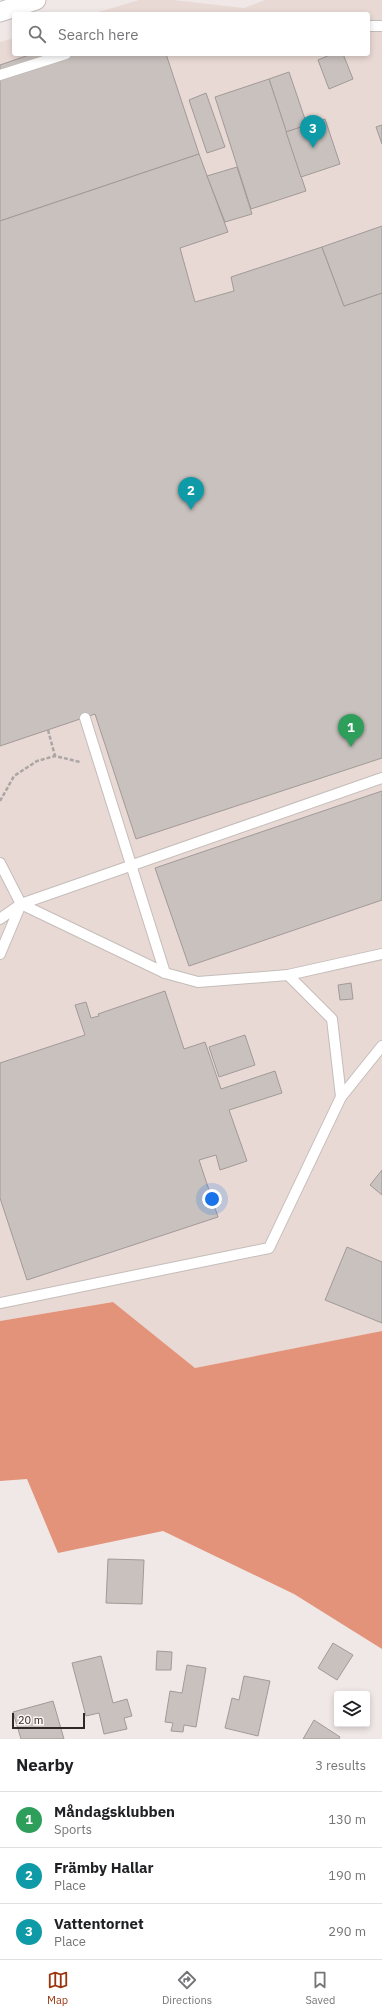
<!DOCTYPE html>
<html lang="en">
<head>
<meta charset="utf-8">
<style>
  :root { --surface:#fff; --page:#f6f6f6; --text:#202124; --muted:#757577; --line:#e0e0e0; --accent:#9a340c }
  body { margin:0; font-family:"IBM Plex Sans",sans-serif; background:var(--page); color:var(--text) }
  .controls { position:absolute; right:12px; bottom:12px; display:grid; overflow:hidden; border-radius:4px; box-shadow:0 2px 6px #0003 }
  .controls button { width:36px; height:36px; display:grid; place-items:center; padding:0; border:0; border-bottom:1px solid var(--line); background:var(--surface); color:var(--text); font:20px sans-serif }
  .scale { position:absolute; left:12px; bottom:10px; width:73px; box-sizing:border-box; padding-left:4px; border:2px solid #2c2928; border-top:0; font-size:11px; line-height:14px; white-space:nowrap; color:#2c2928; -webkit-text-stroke:3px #fdf6f3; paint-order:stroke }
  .you { position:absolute; left:212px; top:1199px; width:14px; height:14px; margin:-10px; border:3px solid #fff; border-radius:50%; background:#1a73e8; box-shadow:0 0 0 6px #1a73e833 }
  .badge { display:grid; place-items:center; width:26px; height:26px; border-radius:50%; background:var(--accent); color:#fff; font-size:13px; font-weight:700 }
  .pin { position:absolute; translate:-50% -33px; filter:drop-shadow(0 1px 2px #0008) }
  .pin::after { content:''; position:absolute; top:21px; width:14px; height:12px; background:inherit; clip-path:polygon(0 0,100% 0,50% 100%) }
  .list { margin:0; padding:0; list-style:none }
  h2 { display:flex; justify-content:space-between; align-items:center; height:52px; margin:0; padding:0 16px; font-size:17px }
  h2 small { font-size:13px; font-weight:400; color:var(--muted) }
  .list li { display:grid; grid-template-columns:26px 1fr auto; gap:12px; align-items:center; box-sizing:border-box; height:56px; padding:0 16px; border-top:1px solid var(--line) }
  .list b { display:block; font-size:15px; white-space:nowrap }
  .list p { margin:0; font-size:13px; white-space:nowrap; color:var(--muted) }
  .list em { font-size:13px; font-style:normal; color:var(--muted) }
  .icon { flex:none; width:22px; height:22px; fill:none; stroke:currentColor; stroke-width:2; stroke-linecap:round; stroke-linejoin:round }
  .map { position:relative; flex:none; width:382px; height:1739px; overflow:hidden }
  .search { position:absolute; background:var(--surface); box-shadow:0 2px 6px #0003; left:12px; right:12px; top:12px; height:44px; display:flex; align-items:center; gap:10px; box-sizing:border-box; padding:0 14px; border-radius:4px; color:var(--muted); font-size:15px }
  .sheet { height:220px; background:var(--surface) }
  nav { display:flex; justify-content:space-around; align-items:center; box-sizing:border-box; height:56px; border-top:1px solid var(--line); background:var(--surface); font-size:11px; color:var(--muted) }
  nav a { display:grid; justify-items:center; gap:2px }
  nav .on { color:var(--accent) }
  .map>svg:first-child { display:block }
  .built { fill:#e9d9d4 }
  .forest { fill:#e2937a }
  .building { fill:#c8c1be; stroke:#a19a98 }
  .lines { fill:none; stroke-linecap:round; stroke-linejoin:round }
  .lane-casing { stroke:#c4bdba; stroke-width:12 }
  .street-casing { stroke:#c4bdba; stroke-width:21 }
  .path { stroke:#aba5a3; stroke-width:2.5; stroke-dasharray:4 2; stroke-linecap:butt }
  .lane { stroke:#fff; stroke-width:10 }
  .street { stroke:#fff; stroke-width:19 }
</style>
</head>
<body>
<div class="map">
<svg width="382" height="1739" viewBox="0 0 382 1739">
  <rect width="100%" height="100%" fill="#f0e8e6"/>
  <path class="built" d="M139 0H173L244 8 265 0H382V1331L195 1368 113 1302 0 1321V42L14 38V54H368V14H92Z"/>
  <path class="forest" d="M113 1302 195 1368 382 1331V1649L294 1594 163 1531 58 1553 27 1479 0 1481V1321Z"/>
  <g class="building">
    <path d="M32 54H166L199 154 0 221V65Z"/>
    <path d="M332 54H343L353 79 329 89 318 60Z"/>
    <path d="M289 72 307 125 286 132 269 79Z"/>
    <path d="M269 79 306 191 251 209 215 97Z"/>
    <path d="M206 93 225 147 207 153 189 100Z"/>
    <path d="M325 119 340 164 301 177 286 132Z"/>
    <path d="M382 125V144L376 127Z"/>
    <path d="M199 154 228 232 180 248 195 302 234 291 231 277 322 247 344 306 382 293V758L136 839 95 714 0 746V221Z"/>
    <path d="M237 167 252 214 225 222 207 176Z"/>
    <path d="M382 226V293L344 306 322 247Z"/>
    <path d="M382 791V900L189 966 155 868Z"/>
    <path d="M351 983 353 999 340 1000 338 985Z"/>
    <path d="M165 991 184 1049 205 1042 221 1089 275 1071 282 1093 229 1110 247 1161 220 1170 216 1155 199 1160 218 1217 27 1280 0 1198V1063L85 1035 75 1005 86 1002 91 1018 99 1016 98 1014Z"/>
    <path d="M245 1035 255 1065 219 1077 209 1047Z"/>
    <path d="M382 1170V1195L370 1185Z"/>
    <path d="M347 1247 382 1262V1323L325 1300Z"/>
    <path d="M108 1559 144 1560 142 1604 106 1603Z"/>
    <path d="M333 1643 353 1655 337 1680 318 1668Z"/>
    <path d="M157 1651 172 1652 171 1670H156Z"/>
    <path d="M101 1656 113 1703 127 1699 132 1716 124 1718 127 1729 104 1734 99 1713 86 1716 72 1663Z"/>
    <path d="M187 1665 206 1668 196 1727 184 1725 183 1732 171 1731 173 1723 165 1722 170 1691 182 1693Z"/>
    <path d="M244 1676 270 1681 258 1736 225 1728 232 1698 239 1700Z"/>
    <path d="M53 1701 64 1739H21L13 1712Z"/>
    <path d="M314 1720 340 1737 339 1739H303Z"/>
  </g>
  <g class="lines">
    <defs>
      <g id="lane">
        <path d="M368 26H382"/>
        <path d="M0 75 66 54"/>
        <path d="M85 718 165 973"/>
        <path d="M0 863 21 904 165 973 198 982 288 975 382 954"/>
        <path d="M0 919 21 904 382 778"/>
        <path d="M0 954 21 904"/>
        <path d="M341 1097 382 1046"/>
        <path d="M0 1303 269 1248 341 1097 332 1019 288 975"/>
      </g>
      <path id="street" d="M0 12 36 0"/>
    </defs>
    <use href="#lane" class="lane-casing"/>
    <use href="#street" class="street-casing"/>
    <g class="path">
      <path d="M48 730 55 756"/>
      <path d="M0 801 14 776 37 761 55 756 80 762"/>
    </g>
    <use href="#lane" class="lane"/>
    <use href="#street" class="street"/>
  </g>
</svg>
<div class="controls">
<button><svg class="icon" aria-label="layers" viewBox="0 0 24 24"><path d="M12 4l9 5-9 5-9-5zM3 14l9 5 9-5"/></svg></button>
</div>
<div class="scale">20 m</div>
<div class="you"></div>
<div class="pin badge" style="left:351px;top:747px;background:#2e9e5b">1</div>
<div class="pin badge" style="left:191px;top:510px;background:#0f9aa8">2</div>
<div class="pin badge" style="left:313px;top:148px;background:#0f9aa8">3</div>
<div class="search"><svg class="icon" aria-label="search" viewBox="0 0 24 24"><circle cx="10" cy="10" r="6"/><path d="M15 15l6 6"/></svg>Search here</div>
</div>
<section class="sheet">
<h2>Nearby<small>3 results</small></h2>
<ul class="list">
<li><span class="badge" style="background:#2e9e5b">1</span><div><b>Måndagsklubben</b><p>Sports</p></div><em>130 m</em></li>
<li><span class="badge" style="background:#0f9aa8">2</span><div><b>Främby Hallar</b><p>Place</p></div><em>190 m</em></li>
<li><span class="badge" style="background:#0f9aa8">3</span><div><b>Vattentornet</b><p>Place</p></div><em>290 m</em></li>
</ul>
</section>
<nav>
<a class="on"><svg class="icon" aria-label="map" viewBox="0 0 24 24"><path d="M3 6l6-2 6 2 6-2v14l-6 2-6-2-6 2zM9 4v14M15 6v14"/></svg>Map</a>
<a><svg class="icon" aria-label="directions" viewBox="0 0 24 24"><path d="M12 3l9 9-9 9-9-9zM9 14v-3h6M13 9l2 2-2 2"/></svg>Directions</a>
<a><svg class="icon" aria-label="saved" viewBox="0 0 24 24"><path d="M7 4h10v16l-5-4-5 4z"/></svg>Saved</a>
</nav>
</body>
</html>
